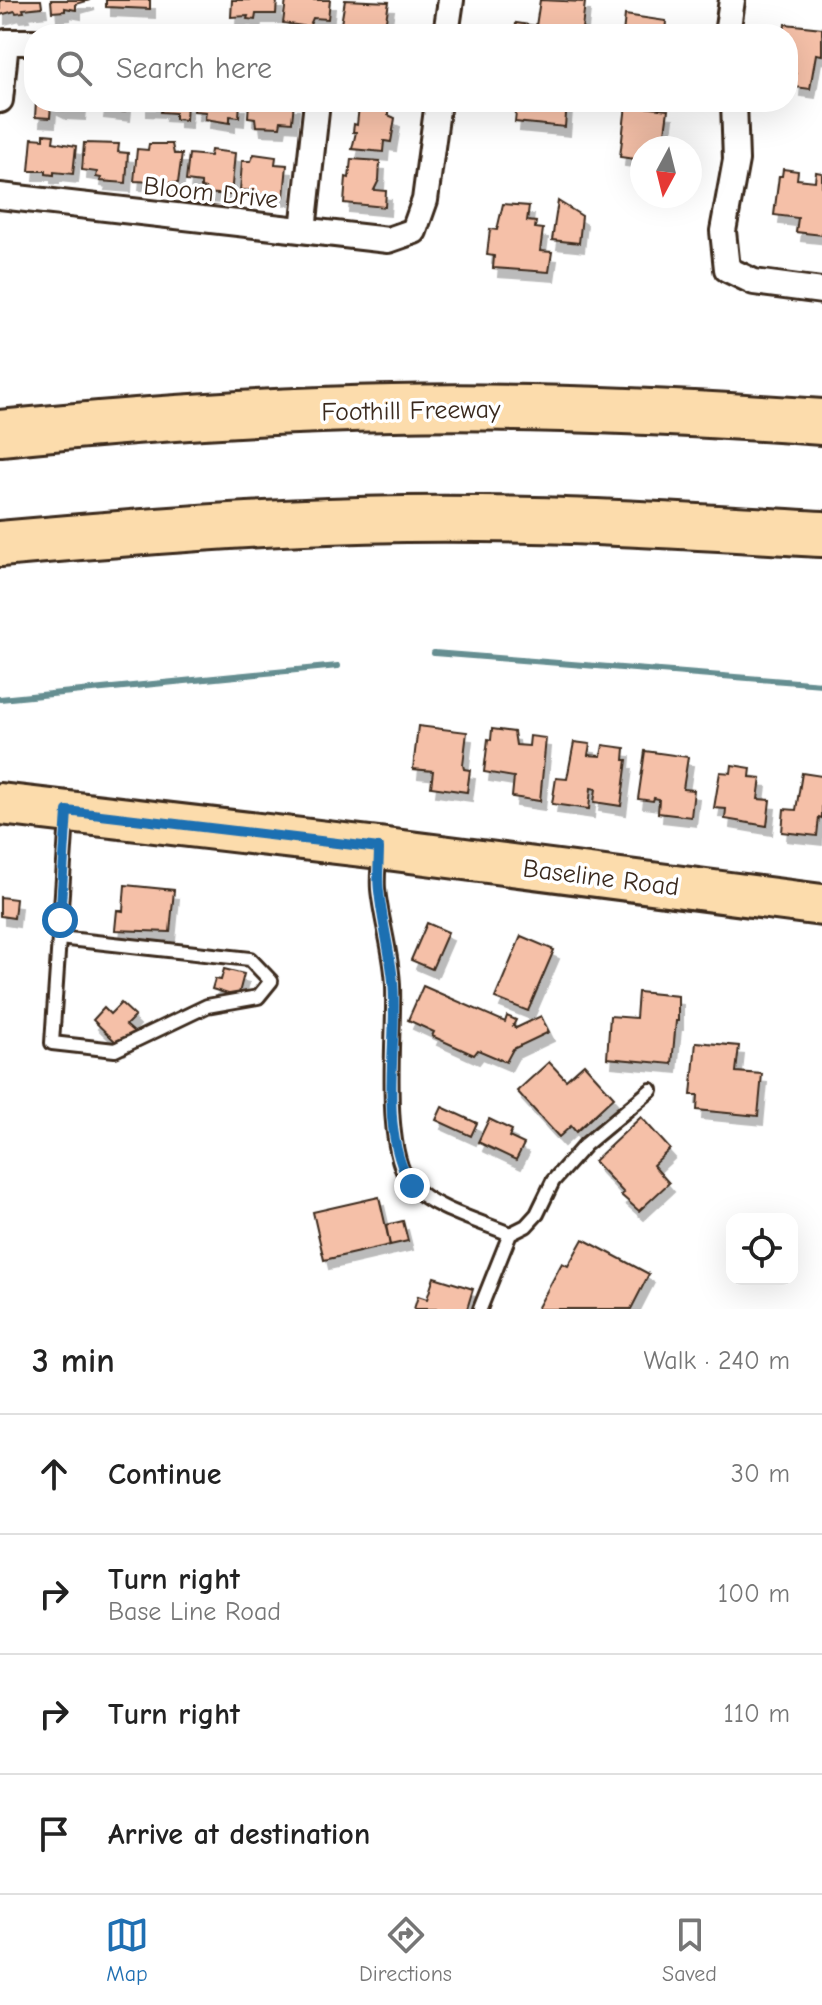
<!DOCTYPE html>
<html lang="en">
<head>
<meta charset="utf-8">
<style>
  :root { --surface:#fff; --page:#f6f6f6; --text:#222; --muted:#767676; --line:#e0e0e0; --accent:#1f6fb2 }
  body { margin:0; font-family:"Comic Neue",sans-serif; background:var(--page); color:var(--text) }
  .controls { position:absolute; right:24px; bottom:24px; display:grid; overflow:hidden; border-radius:16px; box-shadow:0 8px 32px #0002 }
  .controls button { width:72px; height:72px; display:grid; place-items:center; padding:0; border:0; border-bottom:2px solid var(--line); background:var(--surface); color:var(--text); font:40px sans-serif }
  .compass { position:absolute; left:630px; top:136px; width:72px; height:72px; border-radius:50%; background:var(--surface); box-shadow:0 8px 32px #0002; rotate:187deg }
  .stop { position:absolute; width:24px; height:24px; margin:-18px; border:6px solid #1f6fb2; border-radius:50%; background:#fff }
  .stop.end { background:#1f6fb2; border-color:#fff; box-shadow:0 2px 8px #0008 }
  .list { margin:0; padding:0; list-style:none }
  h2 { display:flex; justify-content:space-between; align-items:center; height:104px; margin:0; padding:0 32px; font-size:34px }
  h2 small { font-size:26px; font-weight:400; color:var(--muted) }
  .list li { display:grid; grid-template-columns:52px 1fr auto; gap:24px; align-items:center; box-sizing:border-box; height:120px; padding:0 32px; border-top:2px solid var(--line) }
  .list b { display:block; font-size:30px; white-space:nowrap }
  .list p { margin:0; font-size:26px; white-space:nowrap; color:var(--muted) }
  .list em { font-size:26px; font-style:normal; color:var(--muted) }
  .icon { flex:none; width:44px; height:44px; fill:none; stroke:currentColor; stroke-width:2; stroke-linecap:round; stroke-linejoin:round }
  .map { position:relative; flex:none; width:822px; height:1309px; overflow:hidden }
  .search { position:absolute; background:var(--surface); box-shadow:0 8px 32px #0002; left:24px; right:24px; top:24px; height:88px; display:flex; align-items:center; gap:20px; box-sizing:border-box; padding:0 28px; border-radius:32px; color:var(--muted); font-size:30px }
  .sheet { height:584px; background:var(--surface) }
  nav { display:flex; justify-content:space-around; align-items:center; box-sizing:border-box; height:112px; border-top:2px solid var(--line); background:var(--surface); font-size:22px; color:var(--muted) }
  nav a { display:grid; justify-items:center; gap:4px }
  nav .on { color:var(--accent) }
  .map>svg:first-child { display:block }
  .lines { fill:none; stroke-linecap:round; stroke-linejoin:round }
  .stream { stroke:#658e91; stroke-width:6 }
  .building { fill:#f5c0a8; stroke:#3b2a1e; stroke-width:2; filter:url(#shadow) }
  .service-casing { stroke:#3b2a1e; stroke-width:18 }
  .minor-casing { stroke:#3b2a1e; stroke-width:30 }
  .primary-casing { stroke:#3b2a1e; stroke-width:46 }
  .motorway-casing { stroke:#3b2a1e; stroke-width:50 }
  .service { stroke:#fff; stroke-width:12 }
  .minor { stroke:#fff; stroke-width:24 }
  .primary { stroke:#fcdcac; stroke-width:40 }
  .motorway { stroke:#fcdcac; stroke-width:44 }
  .route { stroke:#1f6fb2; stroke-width:10 }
  .labels { text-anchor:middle; stroke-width:7; stroke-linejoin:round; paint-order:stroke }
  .street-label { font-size:26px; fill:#3b2a1e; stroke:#fff }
</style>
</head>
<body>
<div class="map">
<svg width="822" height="1309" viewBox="0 0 822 1309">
  <defs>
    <filter id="shadow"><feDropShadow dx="5" dy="9" stdDeviation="0" flood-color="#0004"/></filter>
  </defs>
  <rect width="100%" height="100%" fill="#fff"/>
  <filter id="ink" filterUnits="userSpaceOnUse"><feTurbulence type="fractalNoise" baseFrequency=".0125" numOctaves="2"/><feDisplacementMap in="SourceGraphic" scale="16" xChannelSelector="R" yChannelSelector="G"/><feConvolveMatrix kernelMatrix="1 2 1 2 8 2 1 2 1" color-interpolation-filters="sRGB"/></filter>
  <g filter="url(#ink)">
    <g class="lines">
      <g class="stream">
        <path d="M434 653 822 684"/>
        <path d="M0 699 338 666"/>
      </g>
    </g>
    <g class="building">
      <path d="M0 0H41L42 7 23 9 24 12 16 13 15 11 0 15Z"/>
      <path d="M51 0H90L76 4V10L65 8V11L52 12Z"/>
      <path d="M106 0H150V9L106 7Z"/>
      <path d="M232 0H277L276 14H256L255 20 247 19 248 16 231 17Z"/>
      <path d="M286 0H330L328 19 313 18 309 27 283 23Z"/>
      <path d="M345 0 389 2 384 32 341 24Z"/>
      <path d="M540 0 585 2 582 29 586 30V34H515L516 23 536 26Z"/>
      <path d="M625 15 666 21 665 34H623Z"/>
      <path d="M785 24 822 28V55L816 54 810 89 795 87 796 74 788 73V34H784Z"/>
      <path d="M36 102H81L80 111 61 110 51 105 50 118 35 117Z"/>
      <path d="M100 102H126L125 112 99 109Z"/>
      <path d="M142 102H187L186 120 175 119V113L161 112 162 108 142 107Z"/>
      <path d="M195 102H240L239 117 230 116V123L205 119 206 112 194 111Z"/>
      <path d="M249 102H294L292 122 281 121 280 127 256 126 255 118 248 117Z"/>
      <path d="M517 102H567L565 127 515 122Z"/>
      <path d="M364 105 388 108V115L395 118 391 142 384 141 383 152 352 149 356 132H353L354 124 357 125 359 106Z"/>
      <path d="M626 105 668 110 664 140 682 142 681 148H642V160L620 157Z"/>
      <path d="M44 134 54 135 53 142 76 146 73 174 54 172V175L46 174V171H29L32 138 44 139Z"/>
      <path d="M84 143 119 144 118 152 128 153 126 183 100 181 101 178 96 177 97 172 82 170Z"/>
      <path d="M149 144H172L174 154H182L178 183 134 181 137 149 148 150Z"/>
      <path d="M211 150 235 153 231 195 205 193 206 189 201 188V183L186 181 189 154 210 156Z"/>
      <path d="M254 154 276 157 275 164 287 165 284 196 258 194V191L240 190 242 161H251Z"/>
      <path d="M351 159 380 161 379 180 374 190 386 191 385 207 344 203 346 177 349 178Z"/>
      <path d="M783 169 798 171 797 179 815 181 816 172 822 173V235L796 232 798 218 774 215 779 176H782Z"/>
      <path d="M558 201 582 216 579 243 552 240Z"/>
      <path d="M503 204 529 206 527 221 536 222 535 228 543 229 540 251 552 252 549 272 493 268 494 256 487 255 490 229 497 230Z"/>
      <path d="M418 726 467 732 463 765 464 769 470 770 467 792 431 787 433 771 413 769Z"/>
      <path d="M492 729 514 732 516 745 529 746 530 736 546 738 540 801 512 797 514 777 484 772 488 739 491 740Z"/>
      <path d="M574 742 590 744 588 755 601 756 603 745 625 748 624 760H627L621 806 594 802 596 789 591 788 589 809 552 804 556 778 567 779Z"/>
      <path d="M645 751 688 757 683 789 694 790 691 817 658 813 659 799 654 798 653 801 638 799Z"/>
      <path d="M732 765 751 768 750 777 761 778 758 799 770 800 767 826 725 819 726 809 714 808 720 772 731 773Z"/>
      <path d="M802 773 822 776V818L819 817 817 836 782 832 784 809 796 810Z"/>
      <path d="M125 885 174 890 170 932 115 930 117 910 123 911Z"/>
      <path d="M0 897 16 899 14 918 0 916Z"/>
      <path d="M427 923 448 932 432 969 411 960Z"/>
      <path d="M521 936 554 950 528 1011 495 998Z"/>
      <path d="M224 969 244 974 238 997 212 989 215 979 221 980Z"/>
      <path d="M423 986 505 1022 507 1016 516 1020 513 1026 516 1028 541 1016 549 1032 513 1049 506 1062 478 1050 474 1055 432 1036 434 1032 408 1020Z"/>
      <path d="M638 992 678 996V1021H676L672 1064 607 1058 610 1016 636 1018Z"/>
      <path d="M121 1003 135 1016 126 1025 135 1033 120 1046 93 1020 104 1008 110 1014Z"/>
      <path d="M696 1042 739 1046 736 1072 762 1074 758 1116 697 1110 698 1095H691Z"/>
      <path d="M549 1062 566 1080 584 1064 614 1097 576 1132 571 1126 559 1137 517 1091Z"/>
      <path d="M442 1107 477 1123 471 1136 436 1120Z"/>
      <path d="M641 1117 670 1149 653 1165 669 1183 639 1211 621 1195 624 1193 594 1161Z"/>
      <path d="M489 1119 512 1130 509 1137 524 1144 516 1160 478 1142Z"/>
      <path d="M379 1197 390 1245 324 1260 313 1212Z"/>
      <path d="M403 1221 408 1241 390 1245 386 1225Z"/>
      <path d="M583 1239 649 1274 631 1309H537L562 1263 568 1266Z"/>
      <path d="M434 1277 473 1289 467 1309H414L418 1296 427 1299Z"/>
    </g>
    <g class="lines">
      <defs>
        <g id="service">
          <path d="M379 852C379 864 377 876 378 889 381 921 392 953 393 986 395 1032 381 1150 411 1185 431 1208 482 1222 510 1234"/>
          <path d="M59 938 250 959 271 981 258 997 207 1006 115 1050 52 1043 67 818"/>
          <path d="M480 1309 510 1234 526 1226 537 1214 553 1181 585 1145 651 1090"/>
        </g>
        <g id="minor">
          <path d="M446 34 451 0"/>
          <path d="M727 34 732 0"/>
          <path d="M0 100 6 42H34"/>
          <path d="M734 102 736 160 723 231 727 269 754 282 822 291"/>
          <path d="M0 196 388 240 414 231 425 200 438 102"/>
          <path d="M303 230 317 102"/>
        </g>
        <path id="primary" d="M0 804 379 848 822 905"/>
        <g id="motorway">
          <path d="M0 433C131 420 261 410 393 408 536 405 679 412 822 422"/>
          <path d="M0 544C135 532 269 521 405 519 544 517 683 526 822 534"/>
        </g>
      </defs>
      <use href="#service" class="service-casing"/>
      <use href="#minor" class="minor-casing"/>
      <use href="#primary" class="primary-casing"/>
      <use href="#motorway" class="motorway-casing"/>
      <use href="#service" class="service"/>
      <use href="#minor" class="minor"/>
      <use href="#primary" class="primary"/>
      <use href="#motorway" class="motorway"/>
    </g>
  </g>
  <g class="lines" filter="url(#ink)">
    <path class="route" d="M60 920 67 811 379 848C379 862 377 877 379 891 382 921 390 951 393 981 399 1044 376 1130 412 1186"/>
  </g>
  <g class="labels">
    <g class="street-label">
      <text transform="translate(211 192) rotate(6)" y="9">Bloom Drive</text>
      <text transform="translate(411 410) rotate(-1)" y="9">Foothill Freeway</text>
      <text transform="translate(601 877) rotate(7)" y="9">Baseline Road</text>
    </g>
  </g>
</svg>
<div class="controls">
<button><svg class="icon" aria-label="locate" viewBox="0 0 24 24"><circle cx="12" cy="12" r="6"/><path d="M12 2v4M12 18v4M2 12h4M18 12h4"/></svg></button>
</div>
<svg class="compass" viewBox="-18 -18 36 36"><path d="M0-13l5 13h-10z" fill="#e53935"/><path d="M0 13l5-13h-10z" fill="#767676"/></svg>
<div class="stop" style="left:60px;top:920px"></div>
<div class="stop end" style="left:412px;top:1186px"></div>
<div class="search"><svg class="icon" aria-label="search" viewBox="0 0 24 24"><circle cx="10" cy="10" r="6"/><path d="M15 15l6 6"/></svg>Search here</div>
</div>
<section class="sheet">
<h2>3 min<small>Walk · 240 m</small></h2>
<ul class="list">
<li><svg class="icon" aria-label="ahead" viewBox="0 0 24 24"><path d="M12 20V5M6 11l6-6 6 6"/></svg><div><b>Continue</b></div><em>30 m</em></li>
<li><svg class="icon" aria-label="right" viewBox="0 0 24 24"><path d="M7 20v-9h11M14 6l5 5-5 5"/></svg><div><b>Turn right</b><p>Base Line Road</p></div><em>100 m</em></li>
<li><svg class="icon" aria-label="right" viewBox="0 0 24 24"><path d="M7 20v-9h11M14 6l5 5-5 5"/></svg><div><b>Turn right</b></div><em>110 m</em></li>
<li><svg class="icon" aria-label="arrive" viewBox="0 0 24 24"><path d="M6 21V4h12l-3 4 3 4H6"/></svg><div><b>Arrive at destination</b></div></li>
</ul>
</section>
<nav>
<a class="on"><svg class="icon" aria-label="map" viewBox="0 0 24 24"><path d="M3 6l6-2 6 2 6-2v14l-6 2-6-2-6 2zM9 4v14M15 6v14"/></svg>Map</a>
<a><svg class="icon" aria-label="directions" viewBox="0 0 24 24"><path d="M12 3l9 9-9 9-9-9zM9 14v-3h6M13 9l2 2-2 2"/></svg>Directions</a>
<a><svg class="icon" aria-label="saved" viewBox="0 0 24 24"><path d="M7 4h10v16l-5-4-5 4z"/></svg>Saved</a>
</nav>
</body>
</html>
